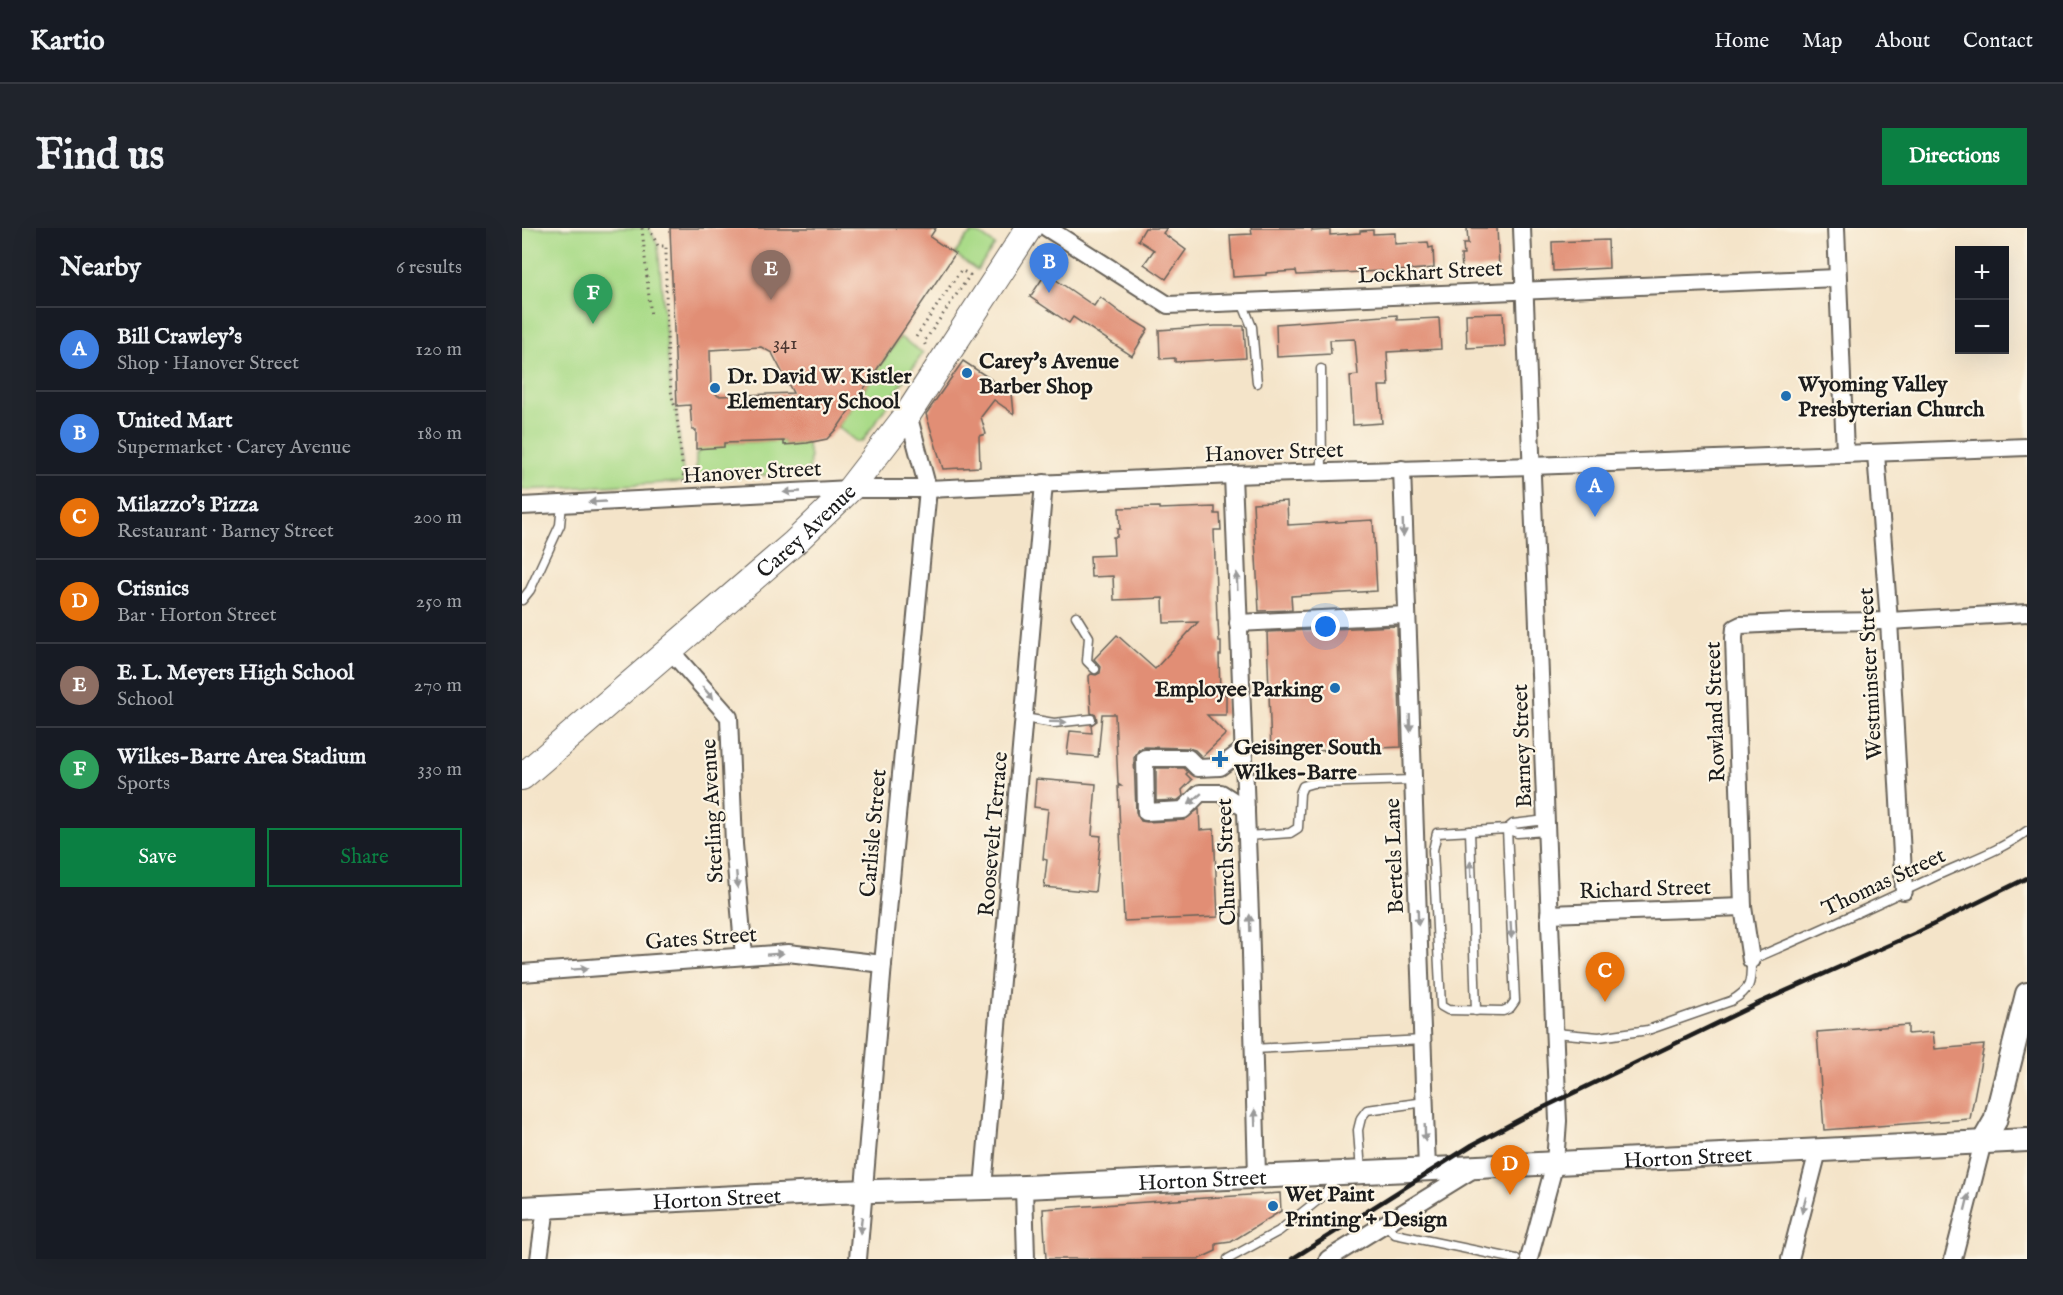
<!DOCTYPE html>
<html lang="en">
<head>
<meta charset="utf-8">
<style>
  :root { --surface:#171b24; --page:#20242c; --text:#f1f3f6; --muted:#9ea1a6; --line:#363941; --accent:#0b8043 }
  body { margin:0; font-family:"IM FELL English",serif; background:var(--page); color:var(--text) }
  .controls { position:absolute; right:18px; top:18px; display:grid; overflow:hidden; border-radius:0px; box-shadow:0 6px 24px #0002 }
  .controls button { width:54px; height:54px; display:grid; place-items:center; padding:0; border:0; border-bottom:2px solid var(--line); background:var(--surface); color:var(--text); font:30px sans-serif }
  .you { position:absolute; left:804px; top:399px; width:21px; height:21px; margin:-15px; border:4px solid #fff; border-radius:50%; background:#1a73e8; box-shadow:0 0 0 9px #1a73e833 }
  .badge { display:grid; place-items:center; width:39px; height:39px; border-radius:50%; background:var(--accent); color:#fff; font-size:20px; font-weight:700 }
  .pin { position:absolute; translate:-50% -50px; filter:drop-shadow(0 2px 3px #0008) }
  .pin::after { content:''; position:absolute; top:32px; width:21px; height:18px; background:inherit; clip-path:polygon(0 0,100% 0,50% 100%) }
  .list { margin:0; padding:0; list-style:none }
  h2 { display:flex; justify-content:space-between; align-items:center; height:78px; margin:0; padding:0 24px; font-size:26px }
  h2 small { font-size:20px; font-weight:400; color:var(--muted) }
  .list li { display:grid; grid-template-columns:39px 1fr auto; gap:18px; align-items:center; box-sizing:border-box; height:84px; padding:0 24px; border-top:2px solid var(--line) }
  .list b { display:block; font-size:22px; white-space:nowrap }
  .list p { margin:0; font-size:20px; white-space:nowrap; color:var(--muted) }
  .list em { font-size:20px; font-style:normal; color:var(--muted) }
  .actions { display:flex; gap:12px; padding:18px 24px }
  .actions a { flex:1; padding:14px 0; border:2px solid var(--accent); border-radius:0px; text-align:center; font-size:21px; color:var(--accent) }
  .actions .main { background:var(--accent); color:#fff }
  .map { position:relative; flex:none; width:1505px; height:1031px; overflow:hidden; border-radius:0px }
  header { display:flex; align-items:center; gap:36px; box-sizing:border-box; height:84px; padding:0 30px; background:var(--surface); border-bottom:2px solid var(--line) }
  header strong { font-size:28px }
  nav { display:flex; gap:33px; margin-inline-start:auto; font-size:21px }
  .intro { display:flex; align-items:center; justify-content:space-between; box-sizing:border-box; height:144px; padding:0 36px }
  h1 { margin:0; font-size:42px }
  .button { padding:15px 27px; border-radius:0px; background:var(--accent); color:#fff; font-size:21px; font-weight:700 }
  main { display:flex; gap:36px; padding:0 36px }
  aside { flex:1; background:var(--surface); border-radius:0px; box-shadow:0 6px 24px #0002 }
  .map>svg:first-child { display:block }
  .green { fill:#aadb89; stroke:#637c52; stroke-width:1.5 }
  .building { fill:#e18e74; fill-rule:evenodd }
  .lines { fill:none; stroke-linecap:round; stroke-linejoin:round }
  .lane-casing { stroke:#686259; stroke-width:11 }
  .street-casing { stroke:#686259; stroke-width:20 }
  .secondary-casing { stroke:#686259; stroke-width:26 }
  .primary-casing { stroke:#686259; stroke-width:28 }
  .path { stroke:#686259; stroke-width:3; stroke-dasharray:1.5 4.5; stroke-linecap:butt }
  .lane { stroke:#fff; stroke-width:8 }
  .street { stroke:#fff; stroke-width:16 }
  .secondary { stroke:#fff; stroke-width:22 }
  .primary { stroke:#fff; stroke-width:26 }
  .rail { stroke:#1c1c1c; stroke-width:4.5 }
  .oneway { fill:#999 }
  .poi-dot { fill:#1f6fb2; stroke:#fcf5e5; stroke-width:2 }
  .labels { text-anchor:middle; stroke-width:4.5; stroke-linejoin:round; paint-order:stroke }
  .number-label { font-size:20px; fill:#4d3832 }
  .street-label { font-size:22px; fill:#1c1c1c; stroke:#fcf5e5 }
  .poi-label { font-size:22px; font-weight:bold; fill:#1c1c1c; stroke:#fcf5e5; text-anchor:start }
</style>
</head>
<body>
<header>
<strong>Kartio</strong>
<nav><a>Home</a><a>Map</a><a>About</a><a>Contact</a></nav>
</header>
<div class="intro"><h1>Find us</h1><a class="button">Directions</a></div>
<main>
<aside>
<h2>Nearby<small>6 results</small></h2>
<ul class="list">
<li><span class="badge" style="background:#3f7fe0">A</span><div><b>Bill Crawley's</b><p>Shop · Hanover Street</p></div><em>120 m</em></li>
<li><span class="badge" style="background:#3f7fe0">B</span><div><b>United Mart</b><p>Supermarket · Carey Avenue</p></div><em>180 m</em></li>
<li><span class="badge" style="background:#e8710a">C</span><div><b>Milazzo's Pizza</b><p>Restaurant · Barney Street</p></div><em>200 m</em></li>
<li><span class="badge" style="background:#e8710a">D</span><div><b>Crisnics</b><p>Bar · Horton Street</p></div><em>250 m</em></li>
<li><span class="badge" style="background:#8d6e63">E</span><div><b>E. L. Meyers High School</b><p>School</p></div><em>270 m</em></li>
<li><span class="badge" style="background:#2e9e5b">F</span><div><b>Wilkes-Barre Area Stadium</b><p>Sports</p></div><em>330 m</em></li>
</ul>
<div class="actions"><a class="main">Save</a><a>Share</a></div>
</aside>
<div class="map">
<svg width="1505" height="1031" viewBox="0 0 1505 1031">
  <rect width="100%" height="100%" fill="#fcf5e5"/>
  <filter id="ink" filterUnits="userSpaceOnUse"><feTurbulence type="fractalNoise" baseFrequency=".0167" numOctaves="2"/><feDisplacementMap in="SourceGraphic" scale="12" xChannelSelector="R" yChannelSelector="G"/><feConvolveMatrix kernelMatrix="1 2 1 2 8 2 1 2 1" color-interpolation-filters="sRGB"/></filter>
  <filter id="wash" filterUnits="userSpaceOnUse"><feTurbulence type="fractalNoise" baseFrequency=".008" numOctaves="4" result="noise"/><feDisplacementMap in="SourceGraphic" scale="24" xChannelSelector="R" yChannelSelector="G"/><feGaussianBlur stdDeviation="1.35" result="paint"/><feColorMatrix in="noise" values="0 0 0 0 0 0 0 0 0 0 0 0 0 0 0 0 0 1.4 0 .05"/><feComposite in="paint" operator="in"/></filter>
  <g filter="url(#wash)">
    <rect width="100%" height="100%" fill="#f4e4c9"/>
    <g class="green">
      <path d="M0 0H127L136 18 150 175 154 180 162 254 0 262Z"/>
      <path d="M450 5 459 7 473 17 455 42 433 26 444 10Z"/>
      <path d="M378 109 401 125 340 214H335L316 199Z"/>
      <path d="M262 213 263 217 285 215 288 228 287 245 180 250 174 245V226L176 225V220L202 215Z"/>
    </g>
    <g id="blocks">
      <g class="building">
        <path d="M148 0H414L408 9 433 26 316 199 305 211 285 215 262 217V213L202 215V219L174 221V202H170L168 177 155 178ZM239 119 250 125 271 165 196 168 189 160 188 122Z"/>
        <path d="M623 0H645L641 5 664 22 644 51 622 36 632 22 616 12Z"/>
        <path d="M729 0H790V3L808 2V7L838 5V3L851 2V6L873 5V16L906 14 907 20 911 19 912 40 875 43V47H861L860 43 775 47 774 43 744 45V47L711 49 708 7 730 6Z"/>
        <path d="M945 0H975L977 39 940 42 939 27H942L941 16H946Z"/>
        <path d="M1086 12 1087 40 1031 43 1030 14Z"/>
        <path d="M524 45 572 78 578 69 599 85 626 101 610 128 551 89 547 95 508 69Z"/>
        <path d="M981 85 983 118 945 120 944 86Z"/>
        <path d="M875 87V92L917 90 919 121 865 124 867 158H857L860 195 831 197 828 148 836 147 833 111 808 112 809 126 755 129 754 96Z"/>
        <path d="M693 98H722L724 130 653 134V130L638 131 637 102Z"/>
        <path d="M441 133 490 165 492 186 472 172 459 189 464 206 457 208 458 239 421 241 404 186Z"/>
        <path d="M765 273 766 297 851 292 855 363 769 368 770 382 737 383 731 275Z"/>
        <path d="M637 279V281L693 279V286H698L699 302H692L695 393H696L697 414H699V427H697L698 466H704V487H685L704 506 680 529 673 522 666 520 623 519 617 521 612 530 614 584 619 593 625 594 662 592 677 581 678 602 692 601 696 689 602 693 596 558H599L596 556 593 486H580L576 529 545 526 548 503 570 505 569 497 575 493 574 487 569 485 567 448 569 446 574 447 578 445 579 439 572 431 595 407 633 441 676 394 642 395 641 370 592 372 591 348 569 349 568 328 592 327 591 309H595V301H598L597 280Z"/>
        <path d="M875 398 879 519 749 525 745 404Z"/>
        <path d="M634 540H662L666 544 664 546 670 552 660 562 661 568 656 572 634 573Z"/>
        <path d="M514 551 574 556 570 607 579 608 573 664 522 659 525 632 521 631 526 581 512 579Z"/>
        <path d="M1386 797V806L1411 804 1413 821 1462 817 1448 891 1302 902 1295 804Z"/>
        <path d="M758 965 759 983 709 1014 694 1016V1023L677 1031H524L521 981Z"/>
      </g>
    </g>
  </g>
  <g filter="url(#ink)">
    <use href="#blocks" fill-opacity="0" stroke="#686259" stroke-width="1.5"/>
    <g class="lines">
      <defs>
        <g id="lane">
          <path d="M720 74 730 99 735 155"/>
          <path d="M799 141 800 244"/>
          <path d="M0 372 8 362 38 297 40 276"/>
          <path d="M554 388 567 409 565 433 573 441"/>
          <path d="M502 490 532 495 569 491"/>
          <path d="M985 601 993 773 988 780 981 783 926 782 919 778 911 622 915 605 985 601 995 605 1024 603"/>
          <path d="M985 601 991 596 1024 592"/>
          <path d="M948 603 954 783"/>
          <path d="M725 608 768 605 776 600 778 565 781 558 791 555 891 552"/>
          <path d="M1033 805 1077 809 1126 802 1209 773C1230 761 1229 754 1229 732 1292 705 1353 677 1414 648 1446 633 1476 624 1505 603"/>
          <path d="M731 821 901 812"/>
          <path d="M839 944 836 902 839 890 845 882 903 874"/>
          <path d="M863 996 873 1006 994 1031"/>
          <path d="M706 1031 757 1003 801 968 816 947"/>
        </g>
        <g id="street">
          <path d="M525 0 646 77 1315 50"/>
          <path d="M1000 0 1036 893 1033 935 1007 1031"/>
          <path d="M1314 0 1323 225"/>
          <path d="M1354 226 1367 393 1382 663"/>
          <path d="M880 241 905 941"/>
          <path d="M711 247 728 688 735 948"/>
          <path d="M0 278 328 261H406L711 247 1010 238 1505 219"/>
          <path d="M716 395 883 387"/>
          <path d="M147 421 207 489 212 616 222 728"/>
          <path d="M721 522 698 539 676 540 666 530H623L624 584 661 582 678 565H699L724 581"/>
          <path d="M1027 686 1221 679"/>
          <path d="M1229 732 1221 679 1212 410 1213 400 1219 397 1279 394 1367 393 1505 385"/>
          <path d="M0 745 266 725 361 736"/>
          <path d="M502 959 504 1031"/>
          <path d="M461 960 522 255"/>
          <path d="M17 1031 24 979"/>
          <path d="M336 1031 361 736 406 261 386 186"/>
          <path d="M806 1031 955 939"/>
          <path d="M1268 1031 1296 923"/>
          <path d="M1431 1031 1461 914"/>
        </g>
        <g id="secondary">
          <path d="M1461 914 1473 893 1505 766"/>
          <path id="s1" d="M0 980 315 964 502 959 956 939 1505 912"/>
        </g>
        <g id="primary">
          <path id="s2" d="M0 549 272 315 328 261 386 186 507 0"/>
        </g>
      </defs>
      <use href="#lane" class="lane-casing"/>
      <use href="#street" class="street-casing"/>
      <use href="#secondary" class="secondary-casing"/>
      <use href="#primary" class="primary-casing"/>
      <g class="path">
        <path d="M120 0 129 89"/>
        <path d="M127 0 136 18H144C144 44 143 166 154 180L162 254"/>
        <path d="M394 109 439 42 448 47 402 114 405 121"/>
      </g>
      <use href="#lane" class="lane"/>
      <use href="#street" class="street"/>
      <use href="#secondary" class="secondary"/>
      <use href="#primary" class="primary"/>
      <path class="rail" d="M770 1031 950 917 1006 887 1239 774 1394 705 1505 650"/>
    </g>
    <defs><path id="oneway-solid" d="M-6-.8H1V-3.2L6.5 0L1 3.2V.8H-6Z" transform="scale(1.5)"/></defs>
    <g class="oneway">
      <use href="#oneway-solid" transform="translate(270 264) rotate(177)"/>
      <use href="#oneway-solid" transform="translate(75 274) rotate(177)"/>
      <use href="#oneway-solid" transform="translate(881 300) rotate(88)"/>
      <use href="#oneway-solid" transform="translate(715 353) rotate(-92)"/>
      <use href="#oneway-solid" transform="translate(186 465) rotate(49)"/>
      <use href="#oneway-solid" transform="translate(536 494) rotate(1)"/>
      <use href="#oneway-solid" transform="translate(888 495) rotate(88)"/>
      <use href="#oneway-solid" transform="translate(673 571) rotate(139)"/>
      <use href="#oneway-solid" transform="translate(949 641) rotate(-92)"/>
      <use href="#oneway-solid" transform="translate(215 652) rotate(85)"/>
      <use href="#oneway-solid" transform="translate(896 689) rotate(88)"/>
      <use href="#oneway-solid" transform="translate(728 695) rotate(-92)"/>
      <use href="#oneway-solid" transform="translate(989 702) rotate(87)"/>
      <use href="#oneway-solid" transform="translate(253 726) rotate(-4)"/>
      <use href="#oneway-solid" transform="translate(58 741) rotate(-4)"/>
      <use href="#oneway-solid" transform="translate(733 890) rotate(-92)"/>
      <use href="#oneway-solid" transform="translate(903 905) rotate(88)"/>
      <use href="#oneway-solid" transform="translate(1445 974) rotate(-76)"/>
      <use href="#oneway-solid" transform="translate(1282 977) rotate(105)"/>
      <use href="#oneway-solid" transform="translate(339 997) rotate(96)"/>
    </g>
  </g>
  <g class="poi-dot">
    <circle cx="445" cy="145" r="6"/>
    <circle cx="193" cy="160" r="6"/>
    <circle cx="1264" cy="168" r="6"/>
    <circle cx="813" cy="460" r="6"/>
    <path d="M695 522h6v6h6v6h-6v6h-6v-6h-6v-6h6z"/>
    <circle cx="751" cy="978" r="6"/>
  </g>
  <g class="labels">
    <g class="number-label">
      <text x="263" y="121">341</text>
    </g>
    <g class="street-label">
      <text transform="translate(908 43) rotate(-3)" y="8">Lockhart Street</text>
      <text transform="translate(752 223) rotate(-2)" y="8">Hanover Street</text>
      <text transform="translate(230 243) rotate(-3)" y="8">Hanover Street</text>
      <text dy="8" stroke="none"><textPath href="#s2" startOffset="376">Carey Avenue</textPath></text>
      <text transform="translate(1347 446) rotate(-93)" y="8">Westminster Street</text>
      <text transform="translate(1192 484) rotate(-92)" y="8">Rowland Street</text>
      <text transform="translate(999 518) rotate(-92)" y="8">Barney Street</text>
      <text transform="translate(189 583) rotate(-93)" y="8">Sterling Avenue</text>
      <text transform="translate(350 605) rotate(-85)" y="8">Carlisle Street</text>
      <text transform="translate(470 606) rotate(-85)" y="8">Roosevelt Terrace</text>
      <text transform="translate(871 628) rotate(-92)" y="8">Bertels Lane</text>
      <text transform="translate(703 634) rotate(-92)" y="8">Church Street</text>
      <text transform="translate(1361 653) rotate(-25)" y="8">Thomas Street</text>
      <text transform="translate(1123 660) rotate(-2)" y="8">Richard Street</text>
      <text transform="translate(179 709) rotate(-4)" y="8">Gates Street</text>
      <text dy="8" stroke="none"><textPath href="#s1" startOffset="1167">Horton Street</textPath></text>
      <text dy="8" stroke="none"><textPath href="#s1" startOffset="681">Horton Street</textPath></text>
      <text dy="8" stroke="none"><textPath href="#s1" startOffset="195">Horton Street</textPath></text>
    </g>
    <g class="poi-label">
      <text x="457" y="140">Carey's Avenue<tspan x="457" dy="25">Barber Shop</tspan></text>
      <text x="205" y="155">Dr. David W. Kistler<tspan x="205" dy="25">Elementary School</tspan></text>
      <text x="1276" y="163">Wyoming Valley<tspan x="1276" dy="25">Presbyterian Church</tspan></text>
      <text x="801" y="468" text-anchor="end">Employee Parking</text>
      <text x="712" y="526">Geisinger South<tspan x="712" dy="25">Wilkes-Barre</tspan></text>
      <text x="763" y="973">Wet Paint<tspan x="763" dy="25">Printing + Design</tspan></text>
    </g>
  </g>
</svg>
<div class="controls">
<button>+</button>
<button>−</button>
</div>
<div class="you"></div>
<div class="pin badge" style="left:1073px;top:289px;background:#3f7fe0">A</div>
<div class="pin badge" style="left:527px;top:65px;background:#3f7fe0">B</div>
<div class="pin badge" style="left:1083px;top:774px;background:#e8710a">C</div>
<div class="pin badge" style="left:988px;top:967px;background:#e8710a">D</div>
<div class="pin badge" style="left:249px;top:72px;background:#8d6e63">E</div>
<div class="pin badge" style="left:71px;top:96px;background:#2e9e5b">F</div>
</div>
</main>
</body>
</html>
